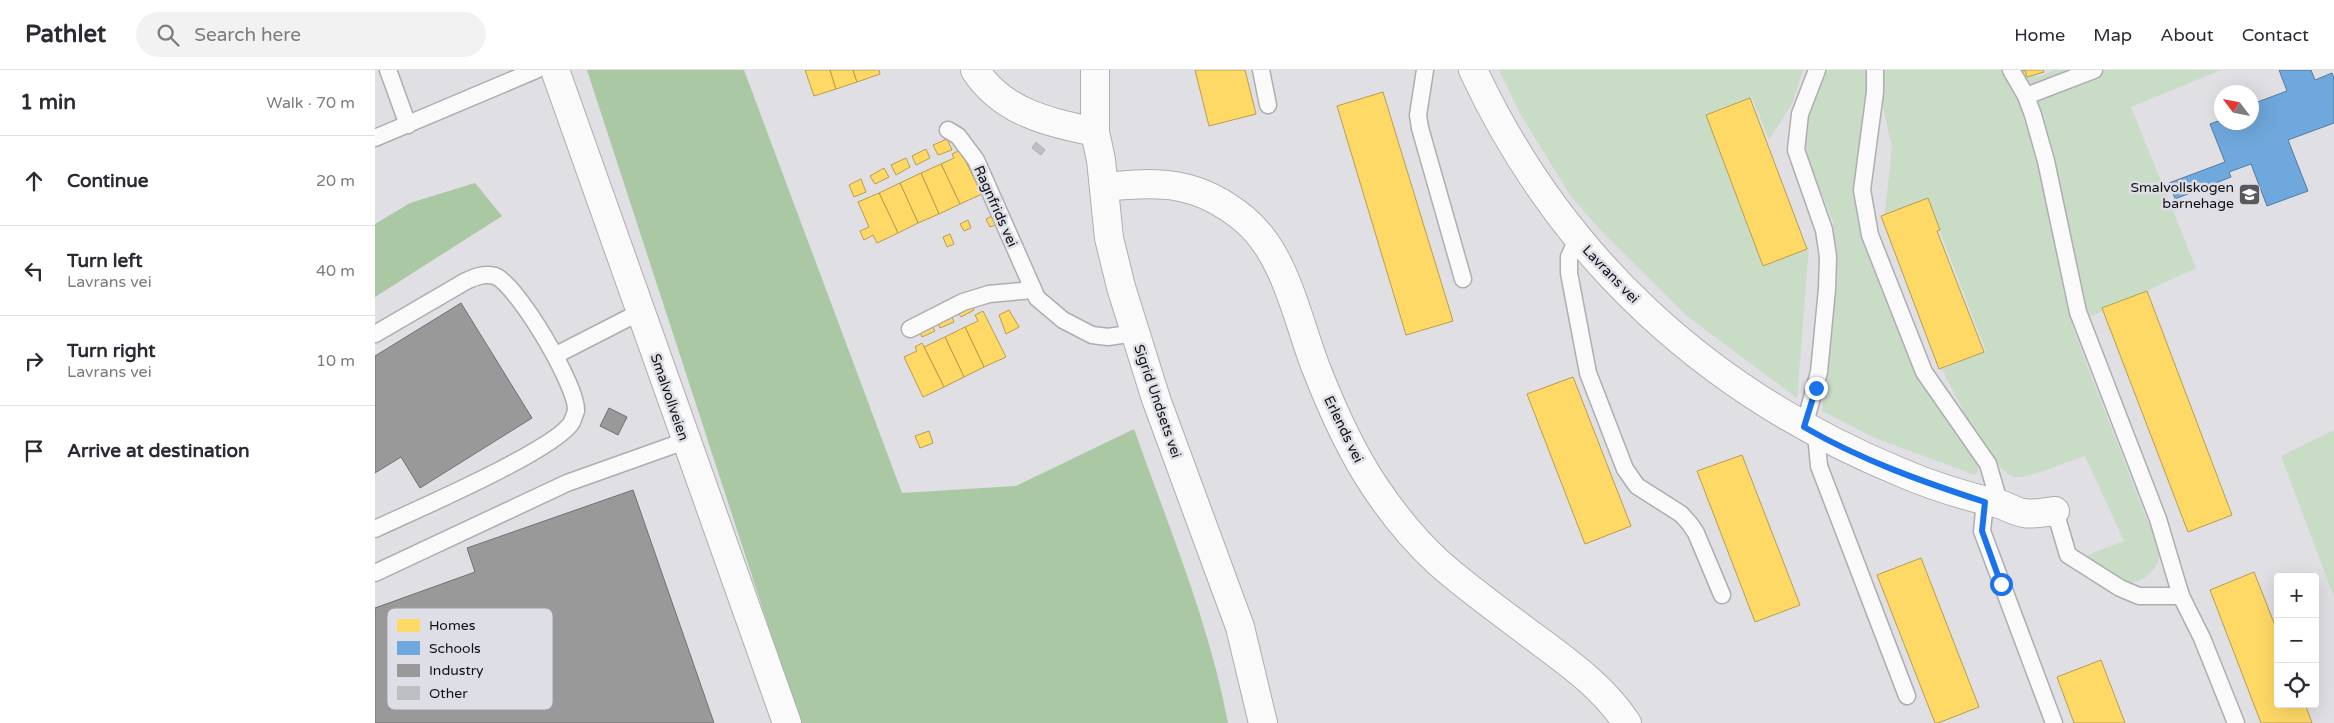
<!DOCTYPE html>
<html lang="en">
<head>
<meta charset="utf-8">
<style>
  :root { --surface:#fff; --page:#f2f2f3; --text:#2b2b33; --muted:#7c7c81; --line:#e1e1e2 }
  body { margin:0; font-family:"Varela Round",sans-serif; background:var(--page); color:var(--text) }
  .controls { position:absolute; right:15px; bottom:15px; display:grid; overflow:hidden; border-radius:5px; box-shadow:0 5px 20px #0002 }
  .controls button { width:45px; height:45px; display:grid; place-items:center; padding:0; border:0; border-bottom:1px solid var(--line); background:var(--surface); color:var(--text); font:25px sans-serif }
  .compass { position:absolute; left:1839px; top:15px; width:45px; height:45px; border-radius:50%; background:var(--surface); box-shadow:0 5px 20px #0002; rotate:302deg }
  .stop { position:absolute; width:15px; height:15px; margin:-11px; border:4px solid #1a73e8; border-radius:50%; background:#fff }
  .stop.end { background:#1a73e8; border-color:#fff; box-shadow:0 1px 5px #0008 }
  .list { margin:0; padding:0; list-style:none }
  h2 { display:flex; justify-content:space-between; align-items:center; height:65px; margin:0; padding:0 20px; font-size:21px }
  h2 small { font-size:16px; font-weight:400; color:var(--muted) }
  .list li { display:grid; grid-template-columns:32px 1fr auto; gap:15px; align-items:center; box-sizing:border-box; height:90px; padding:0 20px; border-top:1px solid var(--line) }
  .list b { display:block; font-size:19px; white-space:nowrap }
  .list p { margin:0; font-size:16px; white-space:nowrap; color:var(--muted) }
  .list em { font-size:16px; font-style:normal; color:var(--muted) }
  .icon { flex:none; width:28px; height:28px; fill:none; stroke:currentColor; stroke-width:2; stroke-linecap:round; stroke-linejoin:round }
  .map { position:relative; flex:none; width:1959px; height:653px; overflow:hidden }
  header { display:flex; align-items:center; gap:30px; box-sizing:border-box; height:70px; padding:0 25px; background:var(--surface); border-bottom:1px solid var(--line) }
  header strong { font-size:24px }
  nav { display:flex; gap:28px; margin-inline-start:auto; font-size:18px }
  .search { width:350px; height:45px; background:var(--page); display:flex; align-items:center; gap:12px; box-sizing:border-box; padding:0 18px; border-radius:28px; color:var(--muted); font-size:19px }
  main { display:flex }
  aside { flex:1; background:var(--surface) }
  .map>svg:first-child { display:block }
  .green { fill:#c9dcc6 }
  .forest { fill:#a9c8a3 }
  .homes { fill:#ffd966; stroke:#b89d4d }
  .schools { fill:#6fa8dc; stroke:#537ba0 }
  .industry { fill:#999; stroke:#707071 }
  .building { fill:#bebfc2; stroke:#aeaeb1 }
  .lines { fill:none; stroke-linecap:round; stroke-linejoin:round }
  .lane-casing { stroke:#aeaeb1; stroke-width:19 }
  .street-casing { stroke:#aeaeb1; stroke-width:30 }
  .secondary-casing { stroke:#aeaeb1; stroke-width:30 }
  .lane { stroke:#fafafb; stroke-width:16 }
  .street { stroke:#fafafb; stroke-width:28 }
  .secondary { stroke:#fafafb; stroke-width:28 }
  .route { stroke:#1a73e8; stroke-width:6 }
  .labels { text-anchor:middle; stroke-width:5; stroke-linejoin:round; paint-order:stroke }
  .poi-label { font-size:14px; fill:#111114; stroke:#dddee6; text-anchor:end }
  .street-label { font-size:14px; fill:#111114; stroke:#dddee6 }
  .key { fill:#dddee6; stroke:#a0a0a7; stroke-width:1 }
  .key-label { font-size:14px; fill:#111114 }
</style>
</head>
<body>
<header>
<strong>Pathlet</strong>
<div class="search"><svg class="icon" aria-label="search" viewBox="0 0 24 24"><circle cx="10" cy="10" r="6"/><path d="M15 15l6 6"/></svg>Search here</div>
<nav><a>Home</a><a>Map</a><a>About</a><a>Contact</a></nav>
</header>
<main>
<aside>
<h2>1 min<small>Walk · 70 m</small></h2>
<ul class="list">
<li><svg class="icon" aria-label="ahead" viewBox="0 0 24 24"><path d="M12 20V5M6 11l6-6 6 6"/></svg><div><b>Continue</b></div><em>20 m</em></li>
<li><svg class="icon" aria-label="left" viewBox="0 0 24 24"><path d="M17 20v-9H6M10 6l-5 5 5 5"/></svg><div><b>Turn left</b><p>Lavrans vei</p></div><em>40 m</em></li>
<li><svg class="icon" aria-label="right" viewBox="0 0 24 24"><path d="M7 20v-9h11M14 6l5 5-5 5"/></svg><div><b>Turn right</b><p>Lavrans vei</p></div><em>10 m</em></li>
<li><svg class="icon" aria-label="arrive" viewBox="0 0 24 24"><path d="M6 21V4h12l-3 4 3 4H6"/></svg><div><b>Arrive at destination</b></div></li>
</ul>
</aside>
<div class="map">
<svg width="1959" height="653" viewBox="0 0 1959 653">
  <rect width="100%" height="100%" fill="#dfdfe4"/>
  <g class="green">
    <path d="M1124 0H1428L1417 34 1394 70 1377 27 1332 44 1388 194 1434 177 1422 328 1312 246 1227 162 1195 125 1146 45Z"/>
    <path d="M1450 0H1493L1488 159 1602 392 1603 401 1600 405 1500 368 1447 341 1461 211 1458 152 1434 91 1428 65 1435 39Z"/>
    <path d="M1505 0H1659L1662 7 1680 0H1846L1756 37 1821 198 1697 255C1719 316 1744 376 1767 437 1771 449 1783 471 1784 484 1784 500 1769 511 1754 513L1708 487 1749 471 1710 386C1697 390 1652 409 1640 407 1617 402 1578 321 1567 299L1611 281 1554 133 1509 150 1517 77 1508 37Z"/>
    <path d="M1959 360V527L1906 386Z"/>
  </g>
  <g class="forest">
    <path d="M212 0H369L527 423 641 416 759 359C793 455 834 552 853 653H425Z"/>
    <path d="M100 113 127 146 0 227V154L35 133Z"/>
  </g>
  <g class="homes">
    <path d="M430 0H455L461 19 439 26Z"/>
    <path d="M455 0H478L482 12 461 19Z"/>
    <path d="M478 0H504L505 4 482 12Z"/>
    <path d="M820 0H870L881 44 834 56Z"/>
    <path d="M1644 0H1668L1669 2 1652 7 1650 0 1645 2Z"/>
    <path d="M1008 22 1078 251 1031 265 962 36Z"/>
    <path d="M1375 28 1432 179 1388 196 1331 45Z"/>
    <path d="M572 69 577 80 563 85 558 75Z"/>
    <path d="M551 79 555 88 541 95 537 86Z"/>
    <path d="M585 80 607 124 585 134 566 94 579 88 577 84Z"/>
    <path d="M531 88 535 97 521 105 516 95Z"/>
    <path d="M566 94 585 134 564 144 546 103Z"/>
    <path d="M509 98 514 107 500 114 495 106Z"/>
    <path d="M546 103 564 144 543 153 525 113Z"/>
    <path d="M486 109 491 122 479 127 474 115Z"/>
    <path d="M525 113 543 153 523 163 504 123Z"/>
    <path d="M504 123 523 163 502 173 498 165 489 170 485 161 494 157 483 132Z"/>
    <path d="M1553 128 1565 160 1562 161 1609 282 1564 299 1506 146Z"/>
    <path d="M619 145 623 154 615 157 611 149Z"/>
    <path d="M593 150 596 158 589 161 585 154Z"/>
    <path d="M575 164 579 174 572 177 568 167Z"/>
    <path d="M1772 221 1857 445 1813 462 1727 238Z"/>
    <path d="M597 234 599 240 586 247 582 241Z"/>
    <path d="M634 240 644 257 631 264 624 245Z"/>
    <path d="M608 241 631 287 609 297 590 257 603 251 600 245Z"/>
    <path d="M575 242 579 252 565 258 561 249Z"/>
    <path d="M556 254 560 261 547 267 544 260Z"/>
    <path d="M590 257 609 297 589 307 570 267Z"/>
    <path d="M570 267 589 307 569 317 549 277Z"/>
    <path d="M547 273 569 317 548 327 529 287 542 281 540 277Z"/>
    <path d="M1198 307 1256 456 1210 474 1152 324Z"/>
    <path d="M554 361 558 373 545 378 540 366Z"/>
    <path d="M1367 385 1425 535 1380 552 1322 401Z"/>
    <path d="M1546 488 1604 637 1563 653H1560L1502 505Z"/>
    <path d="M1879 502 1903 563V634H1930L1937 653H1886L1835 520Z"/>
    <path d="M1726 590 1750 653H1699L1682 607Z"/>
  </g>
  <path class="schools" d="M1904 0H1936L1940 10 1957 3 1959 8V53L1913 70 1933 121 1892 136 1876 94 1854 102 1856 107 1800 129 1794 113 1850 92 1835 54 1846 50V52H1876L1877 34 1912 21Z"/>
  <g class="industry">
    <path d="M86 233 157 348 45 418 26 387 0 403V286Z"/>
    <path d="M234 338 252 347 243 365 225 356Z"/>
    <path d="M258 420 339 653H0V538L100 502 92 478Z"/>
  </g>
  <path class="building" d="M661 72 670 80 666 85 657 78Z"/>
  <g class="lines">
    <defs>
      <g id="lane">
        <path d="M13 0 33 55"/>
        <path d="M886 0 893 35"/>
        <path d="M1050 0 1043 45 1045 58 1088 209"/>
        <path d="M1500 0V22L1487 120 1495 165 1549 302 1613 394 1625 435"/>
        <path d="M1636 0 1651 26 1658 45 1671 91 1703 242 1783 449 1806 526 1827 568 1861 653"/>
        <path d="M1651 26 1719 0"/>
        <path d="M573 60 583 66 601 90 662 228 688 250 717 265 733 267 760 263"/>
        <path d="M0 68 161 0"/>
        <path d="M1202 169 1194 187V203L1213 303 1250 399 1262 416 1306 444 1315 454 1321 463 1347 525"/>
        <path d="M535 259 588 232 614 224 658 220"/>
        <path d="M0 264 91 211C100 207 109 203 120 206 142 214 203 317 201 341 200 344 198 349 197 352 181 380 36 442 0 459"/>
        <path d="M181 285 265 242"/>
        <path d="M1429 357 1444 302 1452 219 1453 187 1449 160 1421 80 1425 44 1442 0"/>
        <path d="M1441 364 1444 396 1532 626"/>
        <path d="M1610 432 1607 461 1679 653"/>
        <path d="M1680 441 1693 485 1745 518 1764 526H1806"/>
        <path d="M0 503 192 413 310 371"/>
      </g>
      <g id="street">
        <path d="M600 0C628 43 674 52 720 62"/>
        <path d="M720 0V62L726 90 734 168 746 217 781 329 865 557 888 653"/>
        <path d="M1098 0C1186 189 1334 323 1525 402 1557 416 1590 426 1624 434 1632 436 1640 442 1649 443 1658 445 1670 442 1680 441"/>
        <path d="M729 117C785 111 823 111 869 149 911 184 922 249 941 298 957 339 975 380 1000 417 1018 444 1040 471 1064 493 1089 515 1116 535 1143 555 1182 585 1224 611 1252 653"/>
      </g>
      <path id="secondary" d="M180 0 412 653"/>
    </defs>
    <use href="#lane" class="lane-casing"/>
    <use href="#street" class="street-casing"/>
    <use href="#secondary" class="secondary-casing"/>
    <use href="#lane" class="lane"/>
    <use href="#street" class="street"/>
    <use href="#secondary" class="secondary"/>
  </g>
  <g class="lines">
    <path class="route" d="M1441 318 1429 357C1486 390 1548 412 1610 432L1607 461 1626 514"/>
  </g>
  <defs>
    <symbol id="school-square" viewBox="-11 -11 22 22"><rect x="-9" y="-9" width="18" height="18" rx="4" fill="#59595d" stroke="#dddee6"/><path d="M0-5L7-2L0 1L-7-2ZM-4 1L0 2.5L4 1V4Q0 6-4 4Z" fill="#fff"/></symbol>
  </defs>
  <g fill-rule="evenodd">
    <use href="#school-square" x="1862" y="112" width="25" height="25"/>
  </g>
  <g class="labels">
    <g class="poi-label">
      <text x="1859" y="122">Smalvollskogen<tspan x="1859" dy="16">barnehage</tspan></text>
    </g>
    <g class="street-label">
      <text transform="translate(621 136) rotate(66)" y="5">Ragnfrids vei</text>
      <text transform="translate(1236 204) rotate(46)" y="5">Lavrans vei</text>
      <text transform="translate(295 327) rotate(71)" y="5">Smalvollveien</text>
      <text transform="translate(783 331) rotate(71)" y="5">Sigrid Undsets vei</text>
      <text transform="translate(969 359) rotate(64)" y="5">Erlends vei</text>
    </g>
  </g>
  <rect x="12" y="538" width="166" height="102" rx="8" class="key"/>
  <rect x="22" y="549" width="23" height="13" fill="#ffd966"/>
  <rect x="22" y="571" width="23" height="14" fill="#6fa8dc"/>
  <rect x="22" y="594" width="23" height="13" fill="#999"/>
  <rect x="22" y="616" width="23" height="14" fill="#bebfc2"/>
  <g class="key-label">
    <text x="54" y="560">Homes</text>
    <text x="54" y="583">Schools</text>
    <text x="54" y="605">Industry</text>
    <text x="54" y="628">Other</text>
  </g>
</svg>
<div class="controls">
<button>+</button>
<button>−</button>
<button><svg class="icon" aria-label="locate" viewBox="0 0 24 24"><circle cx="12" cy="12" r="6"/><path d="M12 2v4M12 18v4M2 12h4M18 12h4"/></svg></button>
</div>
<svg class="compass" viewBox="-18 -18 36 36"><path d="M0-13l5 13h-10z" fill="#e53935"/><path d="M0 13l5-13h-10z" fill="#7c7c81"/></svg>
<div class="stop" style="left:1626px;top:514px"></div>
<div class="stop end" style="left:1441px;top:318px"></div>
</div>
</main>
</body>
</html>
